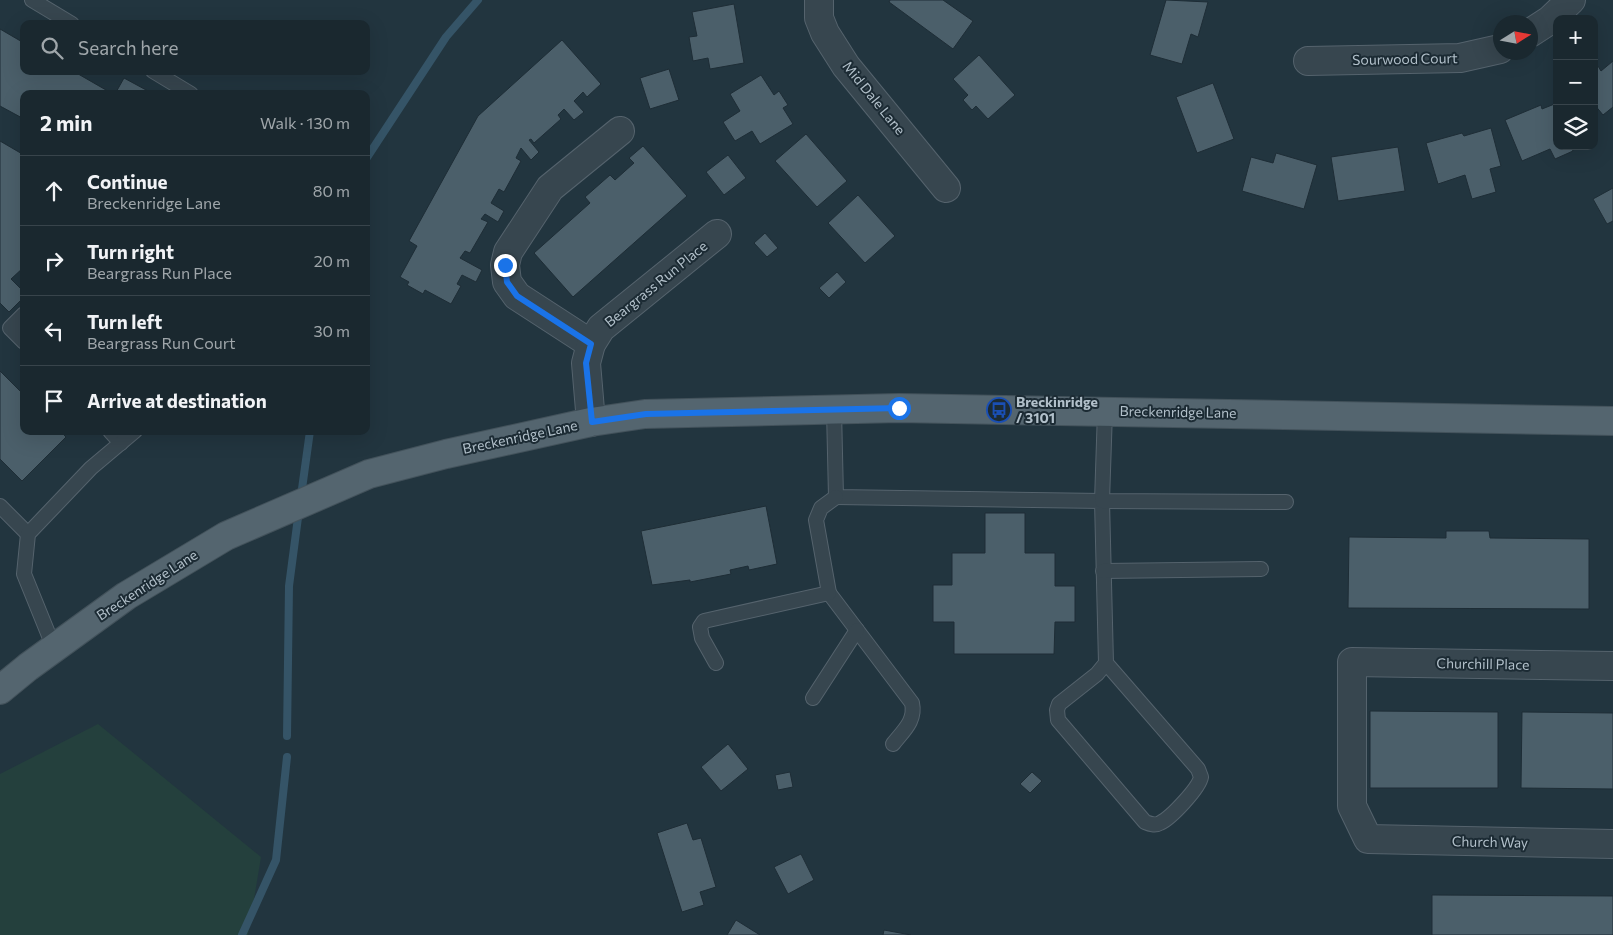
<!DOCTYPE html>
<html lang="en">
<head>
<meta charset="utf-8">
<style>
  :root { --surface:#1a282f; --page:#27343b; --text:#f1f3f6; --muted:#9fa6aa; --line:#38444b }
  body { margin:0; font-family:Commissioner,sans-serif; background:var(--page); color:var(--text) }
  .controls { position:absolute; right:15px; top:15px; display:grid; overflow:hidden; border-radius:10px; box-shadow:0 5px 20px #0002 }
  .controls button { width:45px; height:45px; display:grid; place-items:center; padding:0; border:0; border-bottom:1px solid var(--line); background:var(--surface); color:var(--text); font:25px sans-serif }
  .compass { position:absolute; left:1493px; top:15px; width:45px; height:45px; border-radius:50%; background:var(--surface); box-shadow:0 5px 20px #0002; rotate:79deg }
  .stop { position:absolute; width:15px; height:15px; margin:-11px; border:4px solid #1a73e8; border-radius:50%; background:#fff }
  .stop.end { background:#1a73e8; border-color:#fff; box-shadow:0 1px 5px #0008 }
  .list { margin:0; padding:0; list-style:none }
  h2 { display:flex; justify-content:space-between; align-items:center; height:65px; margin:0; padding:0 20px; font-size:21px }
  h2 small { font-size:16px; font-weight:400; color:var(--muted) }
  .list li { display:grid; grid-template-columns:32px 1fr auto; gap:15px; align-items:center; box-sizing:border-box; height:70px; padding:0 20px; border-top:1px solid var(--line) }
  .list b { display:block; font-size:19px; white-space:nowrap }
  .list p { margin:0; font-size:16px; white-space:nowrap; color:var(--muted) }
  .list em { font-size:16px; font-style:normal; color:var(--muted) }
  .icon { flex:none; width:28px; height:28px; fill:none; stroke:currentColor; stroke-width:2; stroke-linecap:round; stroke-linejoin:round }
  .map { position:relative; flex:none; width:1613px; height:935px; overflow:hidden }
  .search { position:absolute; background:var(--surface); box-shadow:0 5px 20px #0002; left:20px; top:20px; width:350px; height:55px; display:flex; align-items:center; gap:12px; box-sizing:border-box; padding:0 18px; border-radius:10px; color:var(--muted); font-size:19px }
  .panel { position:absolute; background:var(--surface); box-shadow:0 5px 20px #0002; left:20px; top:90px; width:350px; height:345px; border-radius:10px }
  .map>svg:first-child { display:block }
  .green { fill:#24403d }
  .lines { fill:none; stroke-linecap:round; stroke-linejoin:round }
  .stream { stroke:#355467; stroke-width:8 }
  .building { fill:#4b5f6a; stroke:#1e2d36 }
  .service-casing { stroke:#55636d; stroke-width:16 }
  .minor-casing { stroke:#55636d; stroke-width:30 }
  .primary-casing { stroke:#43525b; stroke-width:30 }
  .service { stroke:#37464f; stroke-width:14 }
  .minor { stroke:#37464f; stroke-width:28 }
  .primary { stroke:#54656f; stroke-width:28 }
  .route { stroke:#1a73e8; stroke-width:6 }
  .labels { text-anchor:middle; stroke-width:4; stroke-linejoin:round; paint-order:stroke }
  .street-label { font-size:14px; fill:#b2c0ca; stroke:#1c2b34 }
  .poi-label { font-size:14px; font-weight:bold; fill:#b2c0ca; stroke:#1c2b34; text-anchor:start }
</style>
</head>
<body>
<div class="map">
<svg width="1613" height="935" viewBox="0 0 1613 935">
  <rect width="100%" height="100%" fill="#22353f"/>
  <path class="green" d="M98 724 261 857 248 935H0V774Z"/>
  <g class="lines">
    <g class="stream">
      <path d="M366 159 446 37 478 0"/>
      <path d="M301 496 310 431"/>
      <path d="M287 736 289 586 299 510"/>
      <path d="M242 935 276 860 287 757"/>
    </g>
  </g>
  <g class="building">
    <path d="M890 0H943L973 21 953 49 889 2Z"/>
    <path d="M1166 0 1208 2 1198 37 1191 34 1182 64 1150 55Z"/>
    <path d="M734 4 744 63 710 69 708 58 693 61 689 37 697 36 692 12Z"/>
    <path d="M0 29 24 43V71H73L113 94H24V119L0 106Z"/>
    <path d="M562 40 601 84 587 97 583 92 574 101 584 112 574 120 564 109 558 115 561 119 534 143 531 139 529 140 539 152 531 160 521 148 516 158 521 161 504 192 499 189 491 203 504 211 498 222 485 214 481 219 488 222 470 253 465 251 460 258 482 270 476 282 462 275 457 284 461 286 451 304 425 290 423 294 407 285 409 282 400 277 417 246 409 241 478 116Z"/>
    <path d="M979 55 1015 95 988 119 976 106 972 110 963 100 968 95 953 79Z"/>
    <path d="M1613 61V107L1603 115 1594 104V69L1598 66 1601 71Z"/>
    <path d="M669 69 679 100 650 109 640 78Z"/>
    <path d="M761 75 774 95 779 91 788 105 783 108 793 124 760 144 752 131 735 141 723 122 740 111 730 94Z"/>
    <path d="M124 78 148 91 147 94H115Z"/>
    <path d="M1213 83 1234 139 1197 153 1176 97Z"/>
    <path d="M1557 103V146H1571L1573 151 1555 159 1550 149 1522 161 1505 120 1541 105 1542 109Z"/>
    <path d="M1491 128 1501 166 1490 169 1496 192 1472 199 1465 175 1438 184 1426 143 1462 133 1464 136Z"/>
    <path d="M806 134 847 181 817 207 775 161Z"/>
    <path d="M0 141 24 155V267L11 279 24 292V297L9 312 0 303Z"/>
    <path d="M643 146 687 196 573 297 534 253 590 203 585 197 610 175 615 180 634 163 629 158Z"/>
    <path d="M1398 147 1405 191 1338 201 1331 157Z"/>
    <path d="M1276 153 1317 165 1304 209 1242 191 1251 157 1273 163Z"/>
    <path d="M728 155 746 178 724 195 706 172Z"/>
    <path d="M1613 188V221L1607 224 1593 199Z"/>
    <path d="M858 195 895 236 865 263 828 223Z"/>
    <path d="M765 233 778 248 767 257 754 243Z"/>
    <path d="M837 272 846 282 829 298 819 288Z"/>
    <path d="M0 371 24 395V431H60L66 437 22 481 0 459Z"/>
    <path d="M766 506 777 564 749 570 748 566 730 570 731 574 690 582V580L652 585 641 531Z"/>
    <path d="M985 513H1025V553H1055V586H1075V622H1055L1054 654H954V622H933V585H952V553H985Z"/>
    <path d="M1446 531H1489L1490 538 1589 539V609L1348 608 1349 537 1446 538Z"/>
    <path d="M1370 711 1498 712V788H1370Z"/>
    <path d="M1522 712 1613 713V789L1521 788Z"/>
    <path d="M728 744 748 769 721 791 701 767Z"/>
    <path d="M790 772 793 787 778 790 775 775Z"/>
    <path d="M1032 772 1042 781 1030 793 1020 784Z"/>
    <path d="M687 823 693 840 701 838 716 887 700 892 704 905 682 912 657 833Z"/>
    <path d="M801 854 814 880 788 894 774 867Z"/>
    <path d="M1432 895 1613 896V935H1432Z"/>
    <path d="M736 920 760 935H727Z"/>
    <path d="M884 930 911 935H883Z"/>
  </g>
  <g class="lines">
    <defs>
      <g id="service">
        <path d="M32 0 72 24"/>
        <path d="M153 71 191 94"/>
        <path d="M24 314 10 328 24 342"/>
        <path d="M834 410 836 497 1102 501 1106 663 1097 674 1059 704 1057 710 1058 720 1145 822C1150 824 1155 826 1160 823 1171 818 1199 788 1201 777L1198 769 1106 663"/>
        <path d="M1105 411 1102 501 1286 502"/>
        <path d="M110 431 121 443"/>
        <path d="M0 506 28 534"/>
        <path d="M1103 571 1261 569"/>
        <path d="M829 593 912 703C916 721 903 731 893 744"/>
        <path d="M54 648 24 574 28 534 91 468 135 431"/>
        <path d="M716 663 702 638 700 627 704 621 829 593 816 520 821 508 836 497"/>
        <path d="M813 698 857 630"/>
      </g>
      <g id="minor">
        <path d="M819 0V18L825 33 846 66 946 188"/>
        <path d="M1530 33 1550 20 1571 0"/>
        <path d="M1308 61 1460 58 1500 49"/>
        <path d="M591 344 517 296 507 282 505 265 508 252 550 188 620 131"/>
        <path d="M591 422 586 363 591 344 601 328 717 234"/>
        <path d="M1613 666 1352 662V806L1368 839 1613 844"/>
      </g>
      <path id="primary" d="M0 690 28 667 126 596 226 536 369 474 446 454 591 422 645 414 899 408 1613 421"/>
    </defs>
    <use href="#service" class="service-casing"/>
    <use href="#minor" class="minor-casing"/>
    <use href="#primary" class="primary-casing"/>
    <use href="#service" class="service"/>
    <use href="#minor" class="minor"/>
    <use href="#primary" class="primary"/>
  </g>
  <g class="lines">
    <path class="route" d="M505 265 507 282 517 296 591 344 586 363 592 422 646 414 899 408"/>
  </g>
  <defs>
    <symbol id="bus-ring" viewBox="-11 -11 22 22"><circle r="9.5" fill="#1c2b34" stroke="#1a4fb4" stroke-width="1.5"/><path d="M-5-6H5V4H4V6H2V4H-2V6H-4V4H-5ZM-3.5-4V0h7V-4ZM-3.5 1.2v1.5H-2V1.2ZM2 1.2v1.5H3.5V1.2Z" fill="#1a4fb4"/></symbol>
  </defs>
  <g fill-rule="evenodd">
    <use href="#bus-ring" x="985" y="396" width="28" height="28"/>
  </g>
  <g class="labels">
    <g class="street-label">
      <text transform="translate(1405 59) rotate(-1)" y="5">Sourwood Court</text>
      <text transform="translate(874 98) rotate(51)" y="5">Mid Dale Lane</text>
      <text transform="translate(656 284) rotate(-39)" y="5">Beargrass Run Place</text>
      <text transform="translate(1178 412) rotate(1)" y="5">Breckenridge Lane</text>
      <text transform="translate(520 437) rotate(-12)" y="5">Breckenridge Lane</text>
      <text transform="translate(147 585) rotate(-33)" y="5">Breckenridge Lane</text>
      <text transform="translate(1483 664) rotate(1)" y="5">Churchill Place</text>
      <text transform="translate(1490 842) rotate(1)" y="5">Church Way</text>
    </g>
    <g class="poi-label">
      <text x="1016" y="407">Breckinridge<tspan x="1016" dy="16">/ 3101</tspan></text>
    </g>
  </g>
</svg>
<div class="controls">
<button>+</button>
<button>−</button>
<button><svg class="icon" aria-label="layers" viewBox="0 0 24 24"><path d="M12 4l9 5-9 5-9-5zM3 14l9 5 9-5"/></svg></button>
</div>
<svg class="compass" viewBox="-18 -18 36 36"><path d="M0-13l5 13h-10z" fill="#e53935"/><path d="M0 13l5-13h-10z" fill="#9fa6aa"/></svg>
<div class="stop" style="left:899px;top:408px"></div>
<div class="stop end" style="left:505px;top:265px"></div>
<div class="search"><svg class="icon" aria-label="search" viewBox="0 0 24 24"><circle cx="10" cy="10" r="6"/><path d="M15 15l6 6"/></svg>Search here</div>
<section class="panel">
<h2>2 min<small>Walk · 130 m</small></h2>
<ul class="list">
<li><svg class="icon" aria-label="ahead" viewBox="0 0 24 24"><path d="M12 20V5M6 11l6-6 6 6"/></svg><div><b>Continue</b><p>Breckenridge Lane</p></div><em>80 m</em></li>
<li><svg class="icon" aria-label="right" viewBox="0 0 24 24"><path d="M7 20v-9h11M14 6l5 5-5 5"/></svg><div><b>Turn right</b><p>Beargrass Run Place</p></div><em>20 m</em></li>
<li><svg class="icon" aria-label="left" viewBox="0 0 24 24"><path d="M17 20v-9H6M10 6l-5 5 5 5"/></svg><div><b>Turn left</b><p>Beargrass Run Court</p></div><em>30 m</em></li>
<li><svg class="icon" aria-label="arrive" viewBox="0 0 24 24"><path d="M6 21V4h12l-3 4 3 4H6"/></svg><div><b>Arrive at destination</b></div></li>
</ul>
</section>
</div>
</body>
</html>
